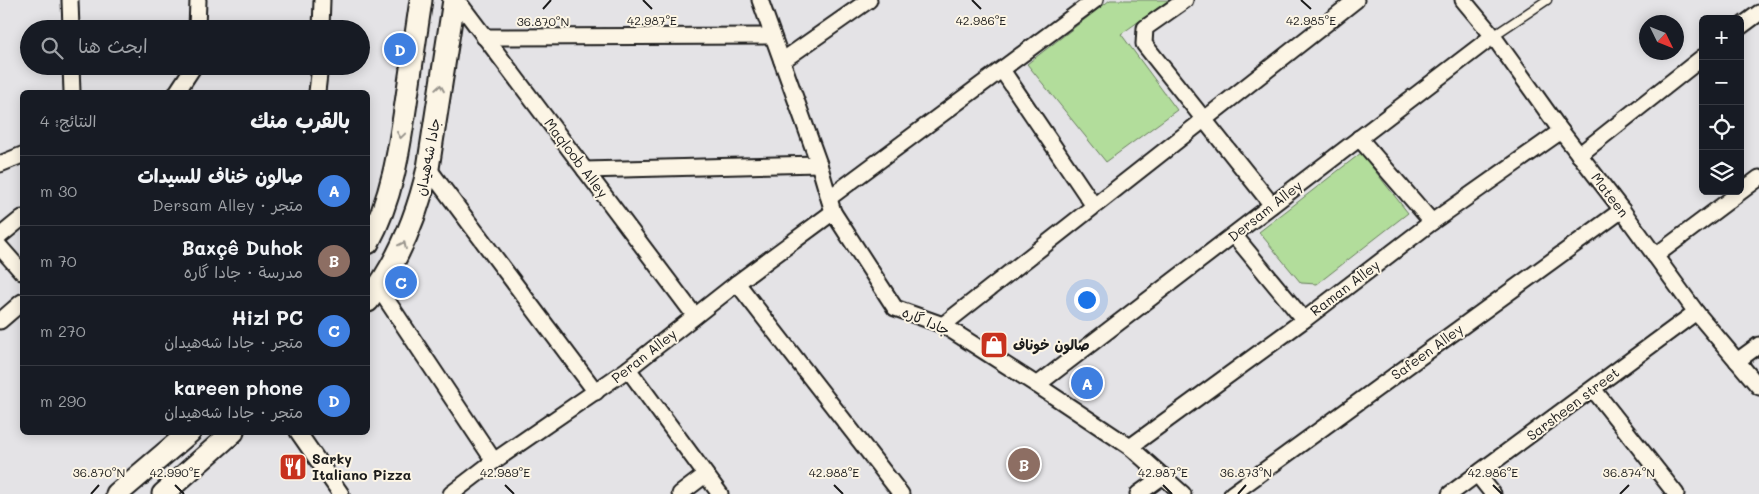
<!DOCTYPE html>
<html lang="ar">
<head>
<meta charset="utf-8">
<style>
  :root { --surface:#171b24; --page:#20242c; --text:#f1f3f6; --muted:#9ea1a6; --line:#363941; --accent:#0b8043 }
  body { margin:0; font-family:Mali,"Playpen Sans Arabic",sans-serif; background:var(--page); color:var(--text); direction:rtl }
  .controls { position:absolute; right:15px; top:15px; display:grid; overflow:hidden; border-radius:8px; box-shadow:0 2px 12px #0003 }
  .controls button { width:45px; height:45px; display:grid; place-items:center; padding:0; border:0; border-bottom:1px solid var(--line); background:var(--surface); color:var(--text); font:25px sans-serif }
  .compass { position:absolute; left:1639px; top:15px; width:45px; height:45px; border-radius:50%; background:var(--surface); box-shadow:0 2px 12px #0003; rotate:133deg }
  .you { position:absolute; left:1086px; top:299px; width:18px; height:18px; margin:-12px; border:4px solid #fff; border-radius:50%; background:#1a73e8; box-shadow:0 0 0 8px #1a73e833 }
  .badge { display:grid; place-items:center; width:32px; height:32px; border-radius:50%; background:var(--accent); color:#fff; font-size:16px; font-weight:700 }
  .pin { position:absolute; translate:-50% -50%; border:2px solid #fff; box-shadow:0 1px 5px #0006 }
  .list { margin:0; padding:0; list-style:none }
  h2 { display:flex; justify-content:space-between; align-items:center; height:65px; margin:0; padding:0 20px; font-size:21px }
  h2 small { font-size:16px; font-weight:400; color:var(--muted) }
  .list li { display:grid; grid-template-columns:32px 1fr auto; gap:15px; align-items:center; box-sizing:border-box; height:70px; padding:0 20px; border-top:1px solid var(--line) }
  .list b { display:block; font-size:19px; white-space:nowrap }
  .list p { margin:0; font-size:16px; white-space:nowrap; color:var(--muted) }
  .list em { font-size:16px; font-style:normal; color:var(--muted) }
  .icon { flex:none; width:28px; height:28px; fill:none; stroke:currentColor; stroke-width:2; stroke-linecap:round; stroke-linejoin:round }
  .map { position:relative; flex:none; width:1759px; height:494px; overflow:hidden; direction:ltr }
  .search { position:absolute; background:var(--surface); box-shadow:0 2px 12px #0003; left:20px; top:20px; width:350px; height:55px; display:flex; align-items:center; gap:12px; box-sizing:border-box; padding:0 18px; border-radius:28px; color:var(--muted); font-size:19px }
  .panel { position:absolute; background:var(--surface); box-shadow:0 2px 12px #0003; left:20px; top:90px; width:350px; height:345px; border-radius:8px; direction:rtl }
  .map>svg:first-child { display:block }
  .green { fill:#b2dd9b; stroke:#677c5c }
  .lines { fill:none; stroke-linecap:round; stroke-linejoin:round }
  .lane-casing { stroke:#1c1c1c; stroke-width:11 }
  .street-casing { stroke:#1c1c1c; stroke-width:19 }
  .secondary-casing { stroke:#1c1c1c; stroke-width:25 }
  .lane { stroke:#fcf5e5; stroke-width:8 }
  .street { stroke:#fcf5e5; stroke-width:15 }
  .secondary { stroke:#fcf5e5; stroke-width:21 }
  .oneway { stroke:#97938b }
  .ticks { fill:none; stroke:#1c1c1c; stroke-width:2 }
  .labels { text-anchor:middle; stroke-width:4; stroke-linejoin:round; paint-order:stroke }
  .street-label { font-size:14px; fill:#1c1c1c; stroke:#fcf5e5 }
  .poi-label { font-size:14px; font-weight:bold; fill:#1c1c1c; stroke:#fcf5e5; text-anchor:start }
  .ticks-label { font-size:12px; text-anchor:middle; fill:#1c1c1c; stroke:#fcf5e5; stroke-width:4; stroke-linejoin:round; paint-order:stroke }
</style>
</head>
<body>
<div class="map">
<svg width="1759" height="494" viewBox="0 0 1759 494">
  <rect width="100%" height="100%" fill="#e4e3e6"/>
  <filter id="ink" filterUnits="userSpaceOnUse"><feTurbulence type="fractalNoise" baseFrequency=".02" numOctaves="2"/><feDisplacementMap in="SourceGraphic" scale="10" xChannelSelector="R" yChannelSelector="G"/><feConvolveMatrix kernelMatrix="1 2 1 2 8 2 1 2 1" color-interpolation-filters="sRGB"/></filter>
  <g filter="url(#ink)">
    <g class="green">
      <path d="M1110 0H1169L1121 34 1177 110 1106 162 1027 64Z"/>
      <path d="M1361 153 1408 213 1317 284 1301 283 1259 232Z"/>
    </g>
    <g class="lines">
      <defs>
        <path id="lane" d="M1493 36 1547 0"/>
        <g id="street">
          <path d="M70 0 71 29"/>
          <path d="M457 0 695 316"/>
          <path d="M760 0 819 164 833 212 895 308 943 325 1037 385 1130 447 1183 494"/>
          <path d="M1185 0 1145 28 1144 44 1272 205"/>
          <path d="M1463 0 1493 36 1561 131 1622 210 1696 312 1759 387"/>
          <path d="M1740 27 1759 13"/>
          <path d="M197 29 198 0"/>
          <path d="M321 29 322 0"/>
          <path d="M484 37 773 36"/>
          <path d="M782 61 869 0"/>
          <path d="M71 66 72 92"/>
          <path d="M1002 70 1094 206"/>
          <path d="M177 92 194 66"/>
          <path d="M317 92 320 66"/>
          <path d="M1359 138 1432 222"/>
          <path d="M1579 155 1703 57"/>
          <path d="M0 164 22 155"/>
          <path d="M428 168 596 392"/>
          <path d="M585 170 819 164"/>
          <path d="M829 198 1095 0"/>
          <path d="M1234 235 1304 320"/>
          <path d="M0 236 22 218"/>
          <path d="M0 247 22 272"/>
          <path d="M1655 256 1759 178"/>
          <path d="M737 283 901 494"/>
          <path d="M378 287 494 461"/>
          <path d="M0 321 22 302"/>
          <path d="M943 325 1356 0"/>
          <path d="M1737 361 1759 345"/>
          <path d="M628 369 720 494"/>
          <path d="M1037 385 1493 36"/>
          <path d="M1593 389 1676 494"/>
          <path d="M298 432 341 494"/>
          <path d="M1130 447 1304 320 1432 222 1561 131"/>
          <path d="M1478 475 1493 494"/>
          <path d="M451 494 494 461 628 369 737 283 833 212"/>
          <path d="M680 494 705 475"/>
          <path d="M1138 494 1163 476"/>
          <path d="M1232 494 1622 210"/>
          <path d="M1450 494 1696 312"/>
        </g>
        <g id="secondary">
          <path d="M368 243C392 199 399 151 406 103 411 68 416 34 421 0"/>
          <path d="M368 301C399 261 417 217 428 168L454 0"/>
          <path d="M117 494 190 432"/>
          <path d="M163 494 233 432"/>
        </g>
      </defs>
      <use href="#lane" class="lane-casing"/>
      <use href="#street" class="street-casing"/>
      <use href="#secondary" class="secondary-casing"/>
      <use href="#lane" class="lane"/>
      <use href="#street" class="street"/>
      <use href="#secondary" class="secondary"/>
    </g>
    <defs><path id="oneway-chevron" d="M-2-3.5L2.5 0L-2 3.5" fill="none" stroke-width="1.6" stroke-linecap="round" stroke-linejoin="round" transform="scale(1.25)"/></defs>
    <g class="oneway">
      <use href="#oneway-chevron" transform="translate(440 88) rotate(-81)"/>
      <use href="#oneway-chevron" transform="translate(401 135) rotate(98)"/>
      <use href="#oneway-chevron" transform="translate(403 245) rotate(-64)"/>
    </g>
  </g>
  <path class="ticks" d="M643 0 652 9M972 0 981 9M1301 0 1311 9M543 9 551 0M175 485 184 494M505 485 514 494M834 485 843 494M1163 485 1172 494M1493 485 1502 494M91 494 99 485M1238 494 1246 485M1620 494 1629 485"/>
  <defs>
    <symbol id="shop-square" viewBox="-11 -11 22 22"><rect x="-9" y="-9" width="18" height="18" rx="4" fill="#c8321e" stroke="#fcf5e5"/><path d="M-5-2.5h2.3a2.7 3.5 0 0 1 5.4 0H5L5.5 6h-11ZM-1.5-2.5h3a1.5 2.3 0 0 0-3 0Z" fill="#fff"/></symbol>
    <symbol id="restaurant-square" viewBox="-11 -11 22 22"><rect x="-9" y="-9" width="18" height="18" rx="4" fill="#c8321e" stroke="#fcf5e5"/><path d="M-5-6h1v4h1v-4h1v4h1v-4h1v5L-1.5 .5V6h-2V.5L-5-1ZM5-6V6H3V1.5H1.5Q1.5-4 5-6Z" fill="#fff"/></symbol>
  </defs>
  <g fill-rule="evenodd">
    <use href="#shop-square" x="978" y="329" width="32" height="32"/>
    <use href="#restaurant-square" x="277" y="451" width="32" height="32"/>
  </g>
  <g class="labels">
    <g class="street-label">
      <text transform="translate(428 157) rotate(-79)" y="5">جادا شەهیدان</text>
      <text transform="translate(576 158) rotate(53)" y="5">Maqloob Alley</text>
      <text transform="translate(1610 195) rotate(53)" y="5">Mateen</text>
      <text transform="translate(1265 211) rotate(-38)" y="5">Dersam Alley</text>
      <text transform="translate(1345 288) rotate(-37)" y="5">Raman Alley</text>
      <text transform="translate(926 321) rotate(23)" y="5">جادا گارە</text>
      <text transform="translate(1427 352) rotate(-36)" y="5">Safeen Alley</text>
      <text transform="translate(644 356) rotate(-38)" y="5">Peran Alley</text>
      <text transform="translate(1573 404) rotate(-37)" y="5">Sarsheen street</text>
    </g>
    <g class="poi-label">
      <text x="1013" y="350">صالون خوناف</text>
      <text x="312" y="464">Sarky<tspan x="312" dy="16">Italiano Pizza</tspan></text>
    </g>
  </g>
  <g class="ticks-label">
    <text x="652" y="25">42.987°E</text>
    <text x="981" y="25">42.986°E</text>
    <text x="1311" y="25">42.985°E</text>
    <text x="543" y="26">36.870°N</text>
    <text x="99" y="477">36.870°N</text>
    <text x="1246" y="477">36.873°N</text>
    <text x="1629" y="477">36.874°N</text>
    <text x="175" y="477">42.990°E</text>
    <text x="505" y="477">42.989°E</text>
    <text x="834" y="477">42.988°E</text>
    <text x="1163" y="477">42.987°E</text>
    <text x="1493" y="477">42.986°E</text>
  </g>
</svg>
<div class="controls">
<button>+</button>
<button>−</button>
<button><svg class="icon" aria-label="locate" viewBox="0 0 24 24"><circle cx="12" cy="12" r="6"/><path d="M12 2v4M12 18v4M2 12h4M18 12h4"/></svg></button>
<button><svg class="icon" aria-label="layers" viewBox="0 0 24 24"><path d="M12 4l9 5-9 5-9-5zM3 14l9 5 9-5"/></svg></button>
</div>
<svg class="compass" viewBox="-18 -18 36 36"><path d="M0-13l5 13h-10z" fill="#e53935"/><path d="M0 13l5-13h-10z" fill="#9ea1a6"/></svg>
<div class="you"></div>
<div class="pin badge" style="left:1087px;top:383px;background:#3f7fe0">A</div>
<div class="pin badge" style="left:1024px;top:464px;background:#8d6e63">B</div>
<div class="pin badge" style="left:401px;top:282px;background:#3f7fe0">C</div>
<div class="pin badge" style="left:400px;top:49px;background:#3f7fe0">D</div>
<div class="search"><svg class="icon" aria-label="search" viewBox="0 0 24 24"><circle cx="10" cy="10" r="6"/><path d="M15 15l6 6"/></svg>ابحث هنا</div>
<section class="panel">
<h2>بالقرب منك<small>النتائج: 4</small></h2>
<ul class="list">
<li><span class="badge" style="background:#3f7fe0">A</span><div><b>صالون خناف للسيدات</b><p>متجر · Dersam Alley</p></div><em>30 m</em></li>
<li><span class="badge" style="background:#8d6e63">B</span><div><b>Baxçê Duhok</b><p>مدرسة · جادا گارە</p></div><em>70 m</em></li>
<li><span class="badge" style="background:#3f7fe0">C</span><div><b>Hizl PC</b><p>متجر · جادا شەهیدان</p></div><em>270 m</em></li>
<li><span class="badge" style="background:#3f7fe0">D</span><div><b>kareen phone</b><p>متجر · جادا شەهیدان</p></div><em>290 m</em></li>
</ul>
</section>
</div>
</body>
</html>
